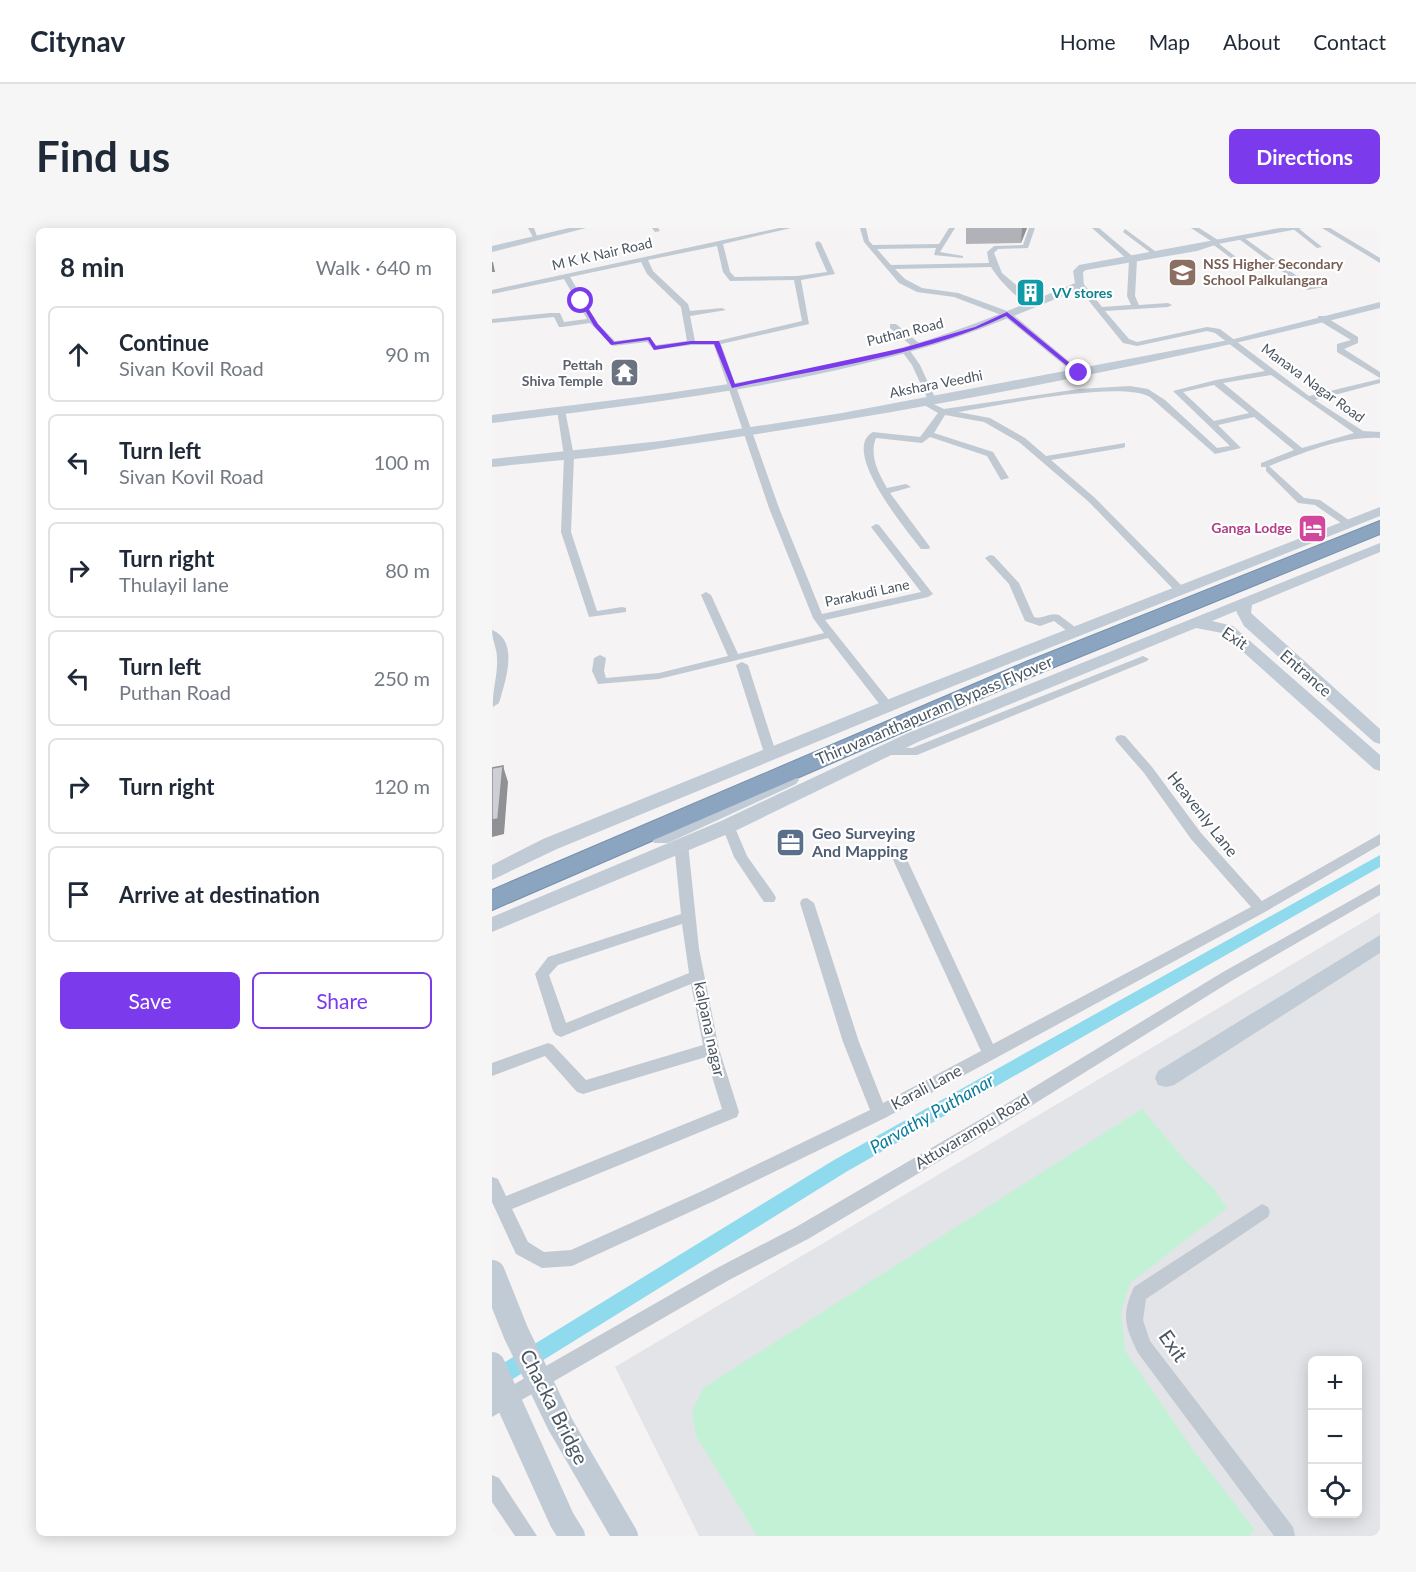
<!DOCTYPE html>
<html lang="en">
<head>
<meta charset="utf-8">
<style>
  :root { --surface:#fff; --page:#f6f6f7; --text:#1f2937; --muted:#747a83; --line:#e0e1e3; --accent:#7c3aed }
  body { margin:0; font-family:Lato,sans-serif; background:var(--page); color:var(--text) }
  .controls { position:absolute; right:18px; bottom:18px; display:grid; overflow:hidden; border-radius:9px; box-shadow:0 3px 15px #0003 }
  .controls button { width:54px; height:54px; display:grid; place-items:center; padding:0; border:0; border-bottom:2px solid var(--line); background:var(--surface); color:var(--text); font:30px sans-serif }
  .stop { position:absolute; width:18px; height:18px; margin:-14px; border:4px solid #7c3aed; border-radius:50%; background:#fff }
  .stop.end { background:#7c3aed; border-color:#fff; box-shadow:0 2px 6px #0008 }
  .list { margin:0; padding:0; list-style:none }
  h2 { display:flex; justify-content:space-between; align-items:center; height:78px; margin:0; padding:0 24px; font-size:26px }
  h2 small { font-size:20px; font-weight:400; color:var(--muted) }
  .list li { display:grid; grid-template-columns:39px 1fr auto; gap:18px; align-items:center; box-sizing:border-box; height:96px; margin:0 12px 12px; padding:0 12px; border:2px solid var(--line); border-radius:9px }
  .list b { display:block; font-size:22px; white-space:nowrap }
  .list p { margin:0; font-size:20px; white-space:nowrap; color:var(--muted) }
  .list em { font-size:20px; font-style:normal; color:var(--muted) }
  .actions { display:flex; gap:12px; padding:18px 24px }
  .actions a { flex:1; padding:14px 0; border:2px solid var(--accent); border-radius:9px; text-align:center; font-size:21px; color:var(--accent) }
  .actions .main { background:var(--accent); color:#fff }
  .icon { flex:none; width:33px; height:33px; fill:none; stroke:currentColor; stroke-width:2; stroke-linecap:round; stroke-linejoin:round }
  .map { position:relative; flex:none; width:888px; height:1308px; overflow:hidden; border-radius:9px }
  header { display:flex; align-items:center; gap:36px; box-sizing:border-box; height:84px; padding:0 30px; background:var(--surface); border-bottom:2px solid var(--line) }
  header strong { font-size:28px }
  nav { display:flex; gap:33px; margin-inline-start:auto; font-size:21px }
  .intro { display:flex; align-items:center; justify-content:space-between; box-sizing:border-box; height:144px; padding:0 36px }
  h1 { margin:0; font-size:42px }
  .button { padding:15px 27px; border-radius:9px; background:var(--accent); color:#fff; font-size:21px; font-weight:700 }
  main { display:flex; gap:36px; padding:0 36px }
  aside { flex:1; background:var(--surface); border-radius:9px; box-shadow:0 3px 15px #0003 }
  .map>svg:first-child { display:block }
  .airport { fill:#e2e4e7; fill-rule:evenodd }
  .green { fill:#c3f1d5 }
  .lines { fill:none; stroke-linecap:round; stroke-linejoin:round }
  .canal { fill:#90daee; fill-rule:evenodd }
  .highway-casing { stroke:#7690ad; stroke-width:2 }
  .street { fill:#c1cad2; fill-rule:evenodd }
  .secondary { fill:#c1cbd6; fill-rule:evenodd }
  .highway { fill:#8ba5c1; fill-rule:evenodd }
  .secondary-bridge { stroke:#c1cbd6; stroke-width:26 }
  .wall { fill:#b0b2b7 }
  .shaded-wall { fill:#909195 }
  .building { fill:#cdcfd5; stroke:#909195; stroke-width:1.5 }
  .route { fill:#7c3aed }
  .labels { text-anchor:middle; stroke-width:4.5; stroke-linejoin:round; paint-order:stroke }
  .far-street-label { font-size:14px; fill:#4a5661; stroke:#fff }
  .far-education-label { font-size:14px; font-weight:bold; fill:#785e54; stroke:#fff; text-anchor:start }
  .far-culture-label { font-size:14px; font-weight:bold; fill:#0d838f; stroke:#fff; text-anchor:start }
  .far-worship-label { font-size:14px; font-weight:bold; fill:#5b616d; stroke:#fff; text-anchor:end }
  .far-hotel-label { font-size:14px; font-weight:bold; fill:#b23c85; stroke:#fff; text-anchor:end }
  .street-label { font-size:16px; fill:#4a5661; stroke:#fff }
  .service-label { font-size:16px; font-weight:bold; fill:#4e5e75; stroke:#fff; text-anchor:start }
  .water-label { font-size:18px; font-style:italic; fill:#0c7c9b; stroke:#fff }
  .near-street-label { font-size:20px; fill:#4a5661; stroke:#fff }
</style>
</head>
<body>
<header>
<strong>Citynav</strong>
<nav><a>Home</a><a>Map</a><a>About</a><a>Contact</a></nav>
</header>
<div class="intro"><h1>Find us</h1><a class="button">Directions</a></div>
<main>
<aside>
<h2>8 min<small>Walk · 640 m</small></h2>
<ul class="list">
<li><svg class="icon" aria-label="ahead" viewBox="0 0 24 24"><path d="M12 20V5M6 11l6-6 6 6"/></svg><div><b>Continue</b><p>Sivan Kovil Road</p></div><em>90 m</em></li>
<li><svg class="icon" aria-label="left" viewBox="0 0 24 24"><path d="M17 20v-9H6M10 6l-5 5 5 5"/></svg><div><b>Turn left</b><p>Sivan Kovil Road</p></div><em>100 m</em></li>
<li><svg class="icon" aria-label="right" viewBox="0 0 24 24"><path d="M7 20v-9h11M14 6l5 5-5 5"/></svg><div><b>Turn right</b><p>Thulayil lane</p></div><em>80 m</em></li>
<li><svg class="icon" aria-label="left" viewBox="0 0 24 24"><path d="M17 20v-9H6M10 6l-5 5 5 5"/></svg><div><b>Turn left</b><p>Puthan Road</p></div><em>250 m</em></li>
<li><svg class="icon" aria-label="right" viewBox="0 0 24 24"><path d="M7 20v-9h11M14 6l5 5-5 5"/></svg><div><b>Turn right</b></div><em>120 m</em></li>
<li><svg class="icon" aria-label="arrive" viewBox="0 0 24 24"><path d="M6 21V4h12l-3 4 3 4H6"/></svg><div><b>Arrive at destination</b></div></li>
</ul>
<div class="actions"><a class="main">Save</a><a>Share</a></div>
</aside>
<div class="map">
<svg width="888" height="1308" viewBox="0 0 888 1308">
  <rect width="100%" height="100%" fill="#f5f3f3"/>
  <path class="airport" d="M888 684V1308H207L123 1139ZM820 1132H866V1286H820Z"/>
  <path class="green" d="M650 881 691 930 722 961 735 980 638 1055 629 1084 633 1123 701 1222 763 1302 757 1308H265L204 1208 200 1184 211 1160Z"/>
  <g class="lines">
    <path class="canal" d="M888 627V639L354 944 0 1164V1142L342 932Z"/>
    <defs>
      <path id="highway" d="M888 293V306L550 444 0 682V662L534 434Z"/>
    </defs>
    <use href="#highway" class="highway-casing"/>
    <g class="street">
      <path d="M36 0H42L46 11H42Z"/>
      <path d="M160 0H166L168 3 163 4Z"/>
      <path d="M287 0H299L231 16 238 44 243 49 305 48 335 44 324 19 323 15 326 13 329 15 343 46 309 52 317 96 229 116 287 280 330 386 429 364 379 299 384 296 387 297 441 366 436 369 333 392 400 476 402 479 396 483 392 482 336 410 167 451 106 456 100 443 102 430 108 427 114 430 112 443 114 450 167 445 236 428 209 367 214 364 219 367 246 426 332 405 321 390 277 280 222 117H199L162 122 155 114 121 118 98 95 70 99H67L62 89 0 95V91L58 85H68L72 94 95 91 72 51 0 66V62ZM225 18 231 44 238 53 302 52 310 93 225 113H203L198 88 234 82 230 80 198 83 196 76 161 43 156 32ZM149 34 155 46 189 79 195 113 164 117 157 109 123 113 106 96 78 49Z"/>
      <path d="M368 0H374L377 13 381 17 447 16 457 0H463L448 24 471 28V30L442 27 444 20 385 21 399 37 497 35 495 24 502 18 531 17 537 0H543L536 20 506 21 502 25 510 45 543 73V77C529 77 506 51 499 39L403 41 413 51 430 60 466 65 518 84 591 145 584 147 512 88 462 69 425 64 407 55 372 14Z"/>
      <path d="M600 0H607L645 32 643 68 647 77 676 75 680 77 676 79 613 83 637 111 645 114 715 99 728 101 817 168 888 151V155L823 172 871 203 888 204V210C850 208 812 225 777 238L812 270 828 272 858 293V297H852L823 277 806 275 774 243V239H769V235L802 222 762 189 726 197 749 220 723 226 658 169C627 152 506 178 466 184L498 190 533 210 554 228 633 215V219L630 220 559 232 603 270 692 360V364H684L597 274 527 214 492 194 453 187 442 205 501 224 517 250 509 252 495 228 438 209 430 215 384 210C377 227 386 244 395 260L414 256 419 259 398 265 438 319 437 321H429C416 304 347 222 381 204L428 209 446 185 427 174 431 171 437 174 420 137 409 122 410 120H416L428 137 444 172 437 174 452 181 587 161 638 158 656 161 673 172 725 220 738 218 681 163 724 152 773 143 723 105 715 103 645 118 631 115 584 57 591 55 610 79 639 77 635 68 637 33ZM779 147 862 205 810 220 731 155ZM722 157 757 185 722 193 691 164Z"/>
      <path d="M699 0H707L726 12V15L744 29 739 30 719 15V13Z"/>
      <path d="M800 0H806L830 19 825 20Z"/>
      <path d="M830 0H838L888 30V35Z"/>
      <path d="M633 1 667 26V28H663L631 4Z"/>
      <path d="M747 9H751L819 58 828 57 832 59 815 62 747 11Z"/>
      <path d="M826 88H832L866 109V115L852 121 888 144V150L845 124V116L859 112 826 92Z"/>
      <path d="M398 96H404L428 116V120H422L398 100Z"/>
      <path d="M69 179 73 182 82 228 79 304 105 383 130 379 134 380V384L97 389 69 304 72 228 65 182Z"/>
      <path d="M498 327 502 328 527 355 542 389C551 392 557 384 567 387L587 402V406H579L562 393 548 398 533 393 517 356 493 330Z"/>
      <path d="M0 402C28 413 13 454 7 475L1 479C0 463 6 447 5 430 5 420 0 412 0 402Z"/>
      <path d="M651 428 657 431 655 433 425 527H396L390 523 396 519 420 520Z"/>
      <path d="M250 434 256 437 285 528 283 531H275L273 528 244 437Z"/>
      <path d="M629 507 633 508 660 539 709 605 770 673 888 606V617L773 684 393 890 222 973 80 1038 50 1040 24 1026 0 974V949L6 951 14 968 230 881 214 829 91 866 85 864 53 828 0 848V835L56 815 61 817 94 852 211 817 199 756 69 809 64 807 61 803 43 746 56 729 189 686 182 616 184 613 189 611 196 616 207 721 227 821 247 884 245 889 20 981 36 1014 52 1024 79 1022 210 963 378 882 351 814 308 675 310 671 315 670 322 675 367 814 391 875 489 823 397 623 399 620 404 618 411 623 501 816 759 679 699 611 652 545 625 514 623 511 625 508ZM190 696 197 745 74 795 57 747 66 737Z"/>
      <path d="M236 594 241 595 255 628 282 666 284 670 282 674H272L242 629 230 598Z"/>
      <path d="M888 656V667L741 752 513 894 316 1011 237 1052 0 1189V1169L225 1040 304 999 501 884 731 744Z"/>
      <path d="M770 976 776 979 778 984 776 989 654 1071 651 1092 658 1113 801 1299 803 1308H782L646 1125C633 1099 629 1087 642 1059Z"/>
      <path d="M0 1247 7 1250 45 1308H23L0 1274Z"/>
    </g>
    <g class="secondary">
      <path d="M77 0H94L0 24V18Z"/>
      <path d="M788 0H811L726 16 705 23 594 42 591 44 592 59C534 83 477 108 417 124 281 162 140 177 0 195V187C138 170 278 156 412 119 471 102 526 79 583 55L581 43 587 37Z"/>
      <path d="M888 74V80C653 140 412 186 171 220 115 229 57 233 0 239V231L169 213 350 185 742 111Z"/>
      <path d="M888 279V288L424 473 65 621 0 652V637L51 611 412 465Z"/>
      <path d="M888 315V324L760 377 759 385 888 501V516L882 514 752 398 744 383 720 393 741 398 888 527V543L882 541 730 405 704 400 428 513 243 603 0 704V689L229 593 416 505Z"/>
      <path d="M298 546 304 548 307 552 304 556 176 615H162L160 610 162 605Z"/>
      <path d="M888 707V725L682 857 674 859 666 857 663 850 666 843Z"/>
    </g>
    <use href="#highway" class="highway"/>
    <g class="secondary-bridge">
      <path d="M0 1045 24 1105 68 1196 133 1308"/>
      <path d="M0 1137 70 1292 80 1308"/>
    </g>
  </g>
  <path class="wall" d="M474 0H535L529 15 474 16Z"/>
  <g class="shaded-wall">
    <path d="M530 0H535L529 15Z"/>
    <path d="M0 34H1L3 44H0Z"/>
    <path d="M11 538 16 554 12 606 0 609V592Z"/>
  </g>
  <path class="building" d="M11 538 6 591 0 592V540Z"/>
  <path class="route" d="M87 72H91L106 96 122 114 158 109 164 118 199 113H227L243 156 411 120 483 99 515 84 590 145 585 146 514 88C429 128 332 140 240 160L222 116H199L162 122 156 112 119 117 102 98Z"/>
  <defs>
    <symbol id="school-square" viewBox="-11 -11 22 22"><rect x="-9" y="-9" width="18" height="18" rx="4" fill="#8d6e63" stroke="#fff"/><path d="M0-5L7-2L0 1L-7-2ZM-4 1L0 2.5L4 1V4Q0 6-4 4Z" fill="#fff"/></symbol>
    <symbol id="building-square" viewBox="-11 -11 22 22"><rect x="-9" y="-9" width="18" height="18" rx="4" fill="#0f9aa8" stroke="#fff"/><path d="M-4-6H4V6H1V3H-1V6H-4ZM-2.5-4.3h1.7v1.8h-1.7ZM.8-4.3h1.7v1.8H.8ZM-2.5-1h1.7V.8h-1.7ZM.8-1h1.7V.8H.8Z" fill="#fff"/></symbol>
    <symbol id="temple-square" viewBox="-11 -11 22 22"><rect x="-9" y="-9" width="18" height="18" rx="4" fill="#6b7280" stroke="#fff"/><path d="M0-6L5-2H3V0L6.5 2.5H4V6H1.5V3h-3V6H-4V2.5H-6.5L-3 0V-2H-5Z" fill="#fff"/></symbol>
    <symbol id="hotel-square" viewBox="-11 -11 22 22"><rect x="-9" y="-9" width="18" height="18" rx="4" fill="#d1479c" stroke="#fff"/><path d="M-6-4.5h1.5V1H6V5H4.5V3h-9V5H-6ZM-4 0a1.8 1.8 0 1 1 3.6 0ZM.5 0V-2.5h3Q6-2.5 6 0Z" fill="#fff"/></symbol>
    <symbol id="office-square" viewBox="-11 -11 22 22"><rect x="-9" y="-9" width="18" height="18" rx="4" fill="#5c6f8a" stroke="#fff"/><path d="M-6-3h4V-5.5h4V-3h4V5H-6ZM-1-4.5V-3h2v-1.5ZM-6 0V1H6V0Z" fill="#fff"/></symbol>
  </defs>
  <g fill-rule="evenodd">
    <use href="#school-square" x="674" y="28" width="33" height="33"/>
    <use href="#building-square" x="522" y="48" width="33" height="33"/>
    <use href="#temple-square" x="116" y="128" width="33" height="33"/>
    <use href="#hotel-square" x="804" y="284" width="33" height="33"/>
    <use href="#office-square" x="282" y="598" width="33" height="33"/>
  </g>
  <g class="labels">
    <g class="far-street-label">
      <text transform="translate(110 26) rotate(-13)" y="5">M K K Nair Road</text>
      <text transform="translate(413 104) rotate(-14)" y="5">Puthan Road</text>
      <text transform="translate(821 155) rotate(36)" y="5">Manava Nagar Road</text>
      <text transform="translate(444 156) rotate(-11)" y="5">Akshara Veedhi</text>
      <text transform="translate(375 365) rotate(-12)" y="5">Parakudi Lane</text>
    </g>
    <g class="far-education-label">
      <text x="711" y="41">NSS Higher Secondary<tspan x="711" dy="16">School Palkulangara</tspan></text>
    </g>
    <g class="far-culture-label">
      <text x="560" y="70">VV stores</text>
    </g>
    <g class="far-worship-label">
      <text x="111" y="142">Pettah<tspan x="111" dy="16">Shiva Temple</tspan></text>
    </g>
    <g class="far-hotel-label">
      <text x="800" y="305">Ganga Lodge</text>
    </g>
    <g class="street-label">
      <text transform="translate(743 410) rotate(34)" y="6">Exit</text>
      <text transform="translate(814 445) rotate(41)" y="6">Entrance</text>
      <text transform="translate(442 482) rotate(-23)" y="6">Thiruvananthapuram Bypass Flyover</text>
      <text transform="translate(711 586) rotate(52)" y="6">Heavenly Lane</text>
      <text transform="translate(218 801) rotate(78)" y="6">kalpana nagar</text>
      <text transform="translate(434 859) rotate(-28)" y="6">Karali Lane</text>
      <text transform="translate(480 903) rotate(-31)" y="6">Attuvarampu Road</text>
    </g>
    <g class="service-label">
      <text x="320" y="611">Geo Surveying<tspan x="320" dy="18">And Mapping</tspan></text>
    </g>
    <g class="water-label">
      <text transform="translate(440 886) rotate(-30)" y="6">Parvathy Puthanar</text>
    </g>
    <g class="near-street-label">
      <text transform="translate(681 1118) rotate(55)" y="7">Exit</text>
      <text transform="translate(62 1179) rotate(63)" y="7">Chacka Bridge</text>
    </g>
  </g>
</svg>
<div class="controls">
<button>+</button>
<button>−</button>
<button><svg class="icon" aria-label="locate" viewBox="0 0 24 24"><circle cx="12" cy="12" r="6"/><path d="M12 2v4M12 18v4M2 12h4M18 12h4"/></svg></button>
</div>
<div class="stop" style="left:89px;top:73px"></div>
<div class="stop end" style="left:587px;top:145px"></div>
</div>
</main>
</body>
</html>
